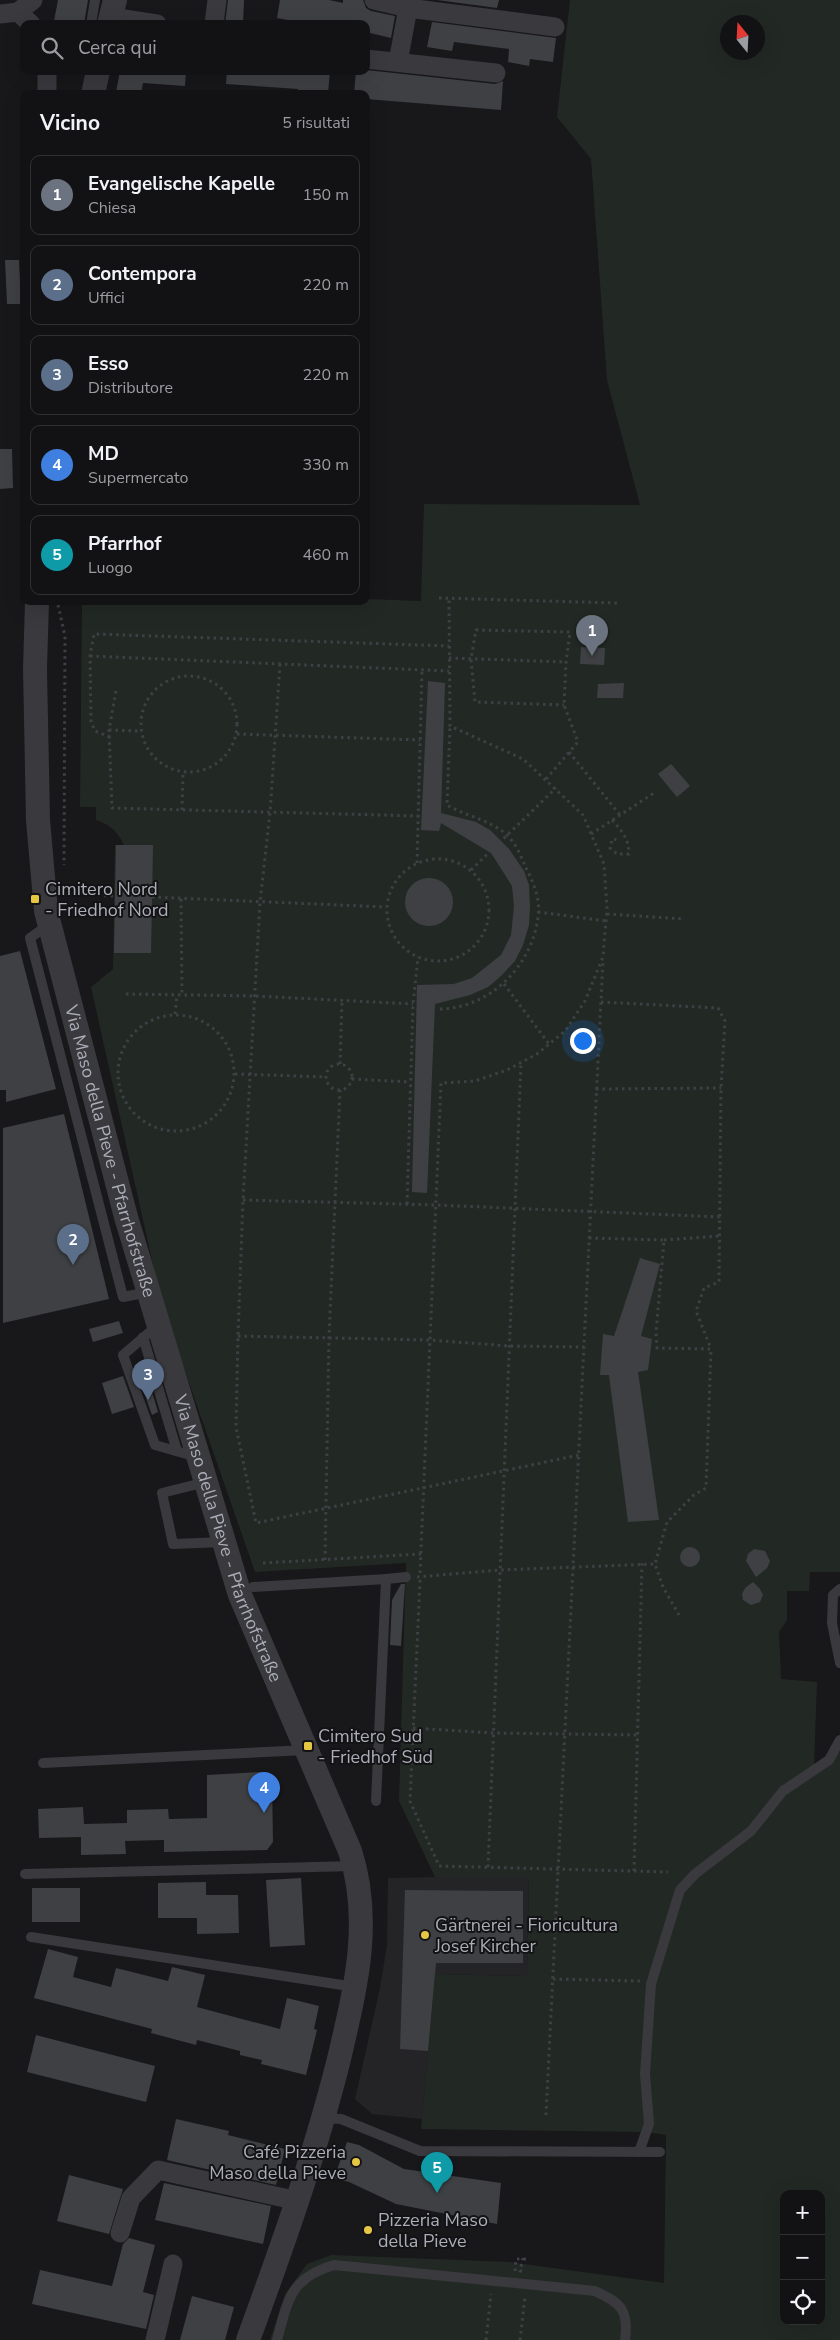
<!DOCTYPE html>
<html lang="it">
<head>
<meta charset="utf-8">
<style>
  :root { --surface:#121113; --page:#1b1a1c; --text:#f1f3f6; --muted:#9c9da0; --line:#313133; --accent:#e6c743 }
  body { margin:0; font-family:"Nunito Sans",sans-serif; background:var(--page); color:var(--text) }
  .controls { position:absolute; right:15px; bottom:15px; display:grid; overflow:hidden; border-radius:10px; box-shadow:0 5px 20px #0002 }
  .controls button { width:45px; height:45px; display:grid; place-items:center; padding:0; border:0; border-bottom:1px solid var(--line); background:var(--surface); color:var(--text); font:25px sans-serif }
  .compass { position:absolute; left:720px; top:15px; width:45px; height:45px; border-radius:50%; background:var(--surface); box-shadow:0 5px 20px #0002; rotate:342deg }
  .you { position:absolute; left:582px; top:1040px; width:18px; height:18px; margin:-12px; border:4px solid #fff; border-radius:50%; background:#1a73e8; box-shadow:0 0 0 8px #1a73e833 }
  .badge { display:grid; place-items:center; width:32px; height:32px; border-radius:50%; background:var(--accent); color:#fff; font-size:16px; font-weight:700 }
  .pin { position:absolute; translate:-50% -41px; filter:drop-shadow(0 1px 2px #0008) }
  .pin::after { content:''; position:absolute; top:26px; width:18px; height:15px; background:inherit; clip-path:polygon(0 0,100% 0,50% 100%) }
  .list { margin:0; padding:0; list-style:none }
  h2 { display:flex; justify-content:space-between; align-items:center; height:65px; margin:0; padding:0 20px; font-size:21px }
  h2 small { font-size:16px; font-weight:400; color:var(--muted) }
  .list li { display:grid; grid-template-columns:32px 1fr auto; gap:15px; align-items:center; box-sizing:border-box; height:80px; margin:0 10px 10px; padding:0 10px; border:1px solid var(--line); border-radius:10px }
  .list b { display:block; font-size:19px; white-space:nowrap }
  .list p { margin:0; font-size:16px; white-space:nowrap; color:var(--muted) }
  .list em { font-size:16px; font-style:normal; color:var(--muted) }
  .icon { flex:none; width:28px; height:28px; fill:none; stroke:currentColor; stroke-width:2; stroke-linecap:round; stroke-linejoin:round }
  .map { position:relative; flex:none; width:840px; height:2340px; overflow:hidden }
  .search { position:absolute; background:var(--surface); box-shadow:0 5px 20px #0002; left:20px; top:20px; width:350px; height:55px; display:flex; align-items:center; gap:12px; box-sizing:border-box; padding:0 18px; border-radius:10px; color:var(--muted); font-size:19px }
  .panel { position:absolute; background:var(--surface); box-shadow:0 5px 20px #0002; left:20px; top:90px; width:350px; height:515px; border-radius:10px }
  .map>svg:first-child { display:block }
  .built { fill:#242426 }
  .green { fill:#222924; fill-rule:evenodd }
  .building { fill:#3f4043 }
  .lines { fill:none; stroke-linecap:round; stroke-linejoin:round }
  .path { stroke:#3f4045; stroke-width:3; stroke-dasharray:2.5 4; stroke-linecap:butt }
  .service { stroke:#39393e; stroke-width:10 }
  .minor { stroke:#39393e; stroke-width:19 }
  .tertiary { stroke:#39393e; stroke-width:24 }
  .poi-dot { fill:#e6c743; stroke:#131214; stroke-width:2 }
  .labels { text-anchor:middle; stroke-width:4; stroke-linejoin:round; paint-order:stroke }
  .poi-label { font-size:18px; fill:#abadb8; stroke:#131214; text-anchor:start }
  .street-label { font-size:18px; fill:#abadb8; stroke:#131214 }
</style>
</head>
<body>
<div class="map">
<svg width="840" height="2340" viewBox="0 0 840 2340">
  <rect width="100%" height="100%" fill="#181719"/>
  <path class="built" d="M435 1877H529L527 1976 435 1974 422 2119 372 2114 355 2099 380 1988 387 1945 388 1878Z"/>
  <path class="green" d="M570 0H840V1572H810L809 1591H787V1620L779 1632 781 1679 817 1682 814 1765 840 1752V2340H270L285 2294 307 2264 331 2255 509 2262 664 2283 666 2135 647 2132 421 2129 435 1974 527 1976 529 1877H435L399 1801 406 1563 255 1572 162 1305 91 987 113 969 115 845H124C117 831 111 825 96 820V807H80L82 601H366V599L421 601 424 504 640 505 607 380 591 159 557 117ZM728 22H758V52H728ZM784 2194H821V2321H784Z"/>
  <g class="building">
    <path d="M58 0H88L84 24 54 21Z"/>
    <path d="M228 0H244L243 24H225Z"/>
    <path d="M280 0H329L343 3V0H363L366 8 371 11 395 16 391 38 366 32V24H309L277 18Z"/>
    <path d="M437 0H499L497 8Z"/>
    <path d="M432 22 556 38 553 62 530 59 529 66 508 62 509 49 454 42 452 51 427 47Z"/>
    <path d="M366 70 495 84 503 81 501 110 366 99V94H354L356 71Z"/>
    <path d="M120 71H186L185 86 143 83 141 94 116 92Z"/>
    <path d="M227 71H330L328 94H297L298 89 226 84Z"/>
    <path d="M5 260H19L21 304H7Z"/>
    <path d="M0 449H12L13 488 0 489Z"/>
    <path d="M581 647 605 648 604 665 580 664Z"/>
    <path d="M428 681 445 683 441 813 476 822 490 830 509 849 524 871 529 885 530 906 529 925 523 945 515 961 501 976 488 987 470 995 435 1004 427 1193 412 1192 417 985 454 984 472 978 501 955 511 935 514 906 512 886 491 853 441 823 439 831 421 830Z"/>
    <path d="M624 683 623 698H597L598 684Z"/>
    <path d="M671 764 690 786 677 797 658 774Z"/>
    <path d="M116 845H153L151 953H114Z"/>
    <circle cx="429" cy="902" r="24"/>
    <path d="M20 951 56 1089 6 1102V1090H0V956Z"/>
    <path d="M64 1114 109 1299 3 1323V1128Z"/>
    <path d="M640 1258 660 1264 641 1336 652 1339 648 1370 638 1372 659 1520 628 1522 609 1375H600L603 1334 614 1336Z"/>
    <path d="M119 1321 123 1333 93 1342 89 1329Z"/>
    <path d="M143 1362 158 1412 152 1415 134 1365Z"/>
    <path d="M123 1376 134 1407 112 1414 102 1383Z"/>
    <circle cx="690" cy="1557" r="10"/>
    <path d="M754 1549 765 1551 770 1561 767 1568 756 1577 746 1561 748 1554Z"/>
    <path d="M753 1582 760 1589 763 1595 760 1602 751 1605 743 1600 742 1594 745 1588Z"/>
    <path d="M401 1584H405L401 1646 390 1645 392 1600Z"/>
    <path d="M260 1772 272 1783 273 1842 267 1850 164 1852V1840L125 1841 126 1854 81 1855V1837L39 1838 38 1809 83 1807 84 1824 127 1823V1810L168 1809 169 1819 207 1818V1775Z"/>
    <path d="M301 1878 305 1945 270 1947 266 1880Z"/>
    <path d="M206 1882V1895H238L239 1933 197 1934V1918H158V1883Z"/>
    <rect x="32" y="1888" width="48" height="34"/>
    <path d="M405 1890 523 1891V1963H436L428 2051 400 2049Z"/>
    <path d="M48 1949 78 1957 73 1977 111 1987 116 1968 168 1981 172 1967 205 1975 197 2007 280 2029 287 1998 319 2006 314 2029 317 2030 306 2075 261 2064 262 2060 240 2055V2051L197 2040 196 2045 151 2033 152 2029 34 1998Z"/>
    <path d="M36 2035 155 2066 146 2102 27 2072Z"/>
    <path d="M176 2119 229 2131 228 2135 285 2149 276 2185 167 2160Z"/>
    <path d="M347 2142 359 2145 404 2169 501 2183 497 2224 396 2204 349 2182 334 2178Z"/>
    <path d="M69 2175 123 2189 109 2234 57 2221Z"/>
    <path d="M164 2183 271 2206 263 2244 155 2220Z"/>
    <path d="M129 2238 155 2245 143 2292 154 2295 146 2329 32 2304 40 2270 112 2286 123 2244Z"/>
    <path d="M192 2296 234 2307 225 2340H180Z"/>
  </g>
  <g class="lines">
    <g class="path">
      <path d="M439 598 617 603"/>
      <path d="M58 605 65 636 64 865"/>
      <path d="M90 656 449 671"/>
      <path d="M449 658 566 662"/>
      <path d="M280 664 270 813 260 902 243 1200 238 1336 236 1427 256 1523 579 1455"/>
      <circle cx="189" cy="724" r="48"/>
      <path d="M116 691 109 730 112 808 418 816"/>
      <path d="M109 730 141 731"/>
      <path d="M237 734 420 740"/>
      <path d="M110 737 95 731 91 722 90 656 94 634 449 646"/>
      <path d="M569 752 620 815"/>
      <path d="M546 779 578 742 564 705 566 662 570 632 476 630 471 659 475 702 564 705"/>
      <path d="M182 810 183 772"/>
      <path d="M612 820C622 831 629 839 629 854H617L610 848 612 839 620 840"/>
      <path d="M591 834 654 793"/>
      <circle cx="438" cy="910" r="51"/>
      <path d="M417 863 422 670"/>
      <path d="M471 870 556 788"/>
      <path d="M65 894 115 896"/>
      <path d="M152 897 386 907"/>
      <path d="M181 899 182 995"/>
      <path d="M538 912 606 921"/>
      <path d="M607 914 684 919"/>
      <path d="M504 984 549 1044"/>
      <path d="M126 994 255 996 413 1004"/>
      <path d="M601 1002 718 1008 725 1021 721 1088 719 1282 704 1288 696 1311 711 1349"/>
      <path d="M440 1009C490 1008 532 966 538 917 541 900 533 881 525 866 521 856 516 844 508 836 493 821 466 816 447 805L450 726"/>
      <path d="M175 1014 177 995"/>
      <circle cx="176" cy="1073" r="58"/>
      <circle cx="339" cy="1077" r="13"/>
      <path d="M340 1064 342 1000"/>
      <path d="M235 1074 326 1077"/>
      <path d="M352 1079 410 1082"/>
      <path d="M596 1089 721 1088"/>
      <path d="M243 1200 436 1205 721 1217"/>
      <path d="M407 1204 413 1004 418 957"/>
      <path d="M589 1238 664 1240 656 1333 657 1348 711 1349 706 1488 694 1495 667 1522 655 1564 663 1587 679 1615"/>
      <path d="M664 1240 720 1236"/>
      <path d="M238 1336 430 1340 509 1346 584 1347"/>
      <path d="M325 1560 329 1337 340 1090"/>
      <path d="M263 1563 421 1554"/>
      <path d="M420 1573 441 1083 475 1081 507 1070 537 1054 565 1031 585 1001 603 957 607 908 604 864 583 815 523 759 450 726 449 598"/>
      <path d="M417 1577 500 1570 655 1564"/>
      <path d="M420 1580 410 1801 439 1866 668 1872"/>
      <path d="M413 1728 493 1733 637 1735"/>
      <path d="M488 1867 521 1063"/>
      <path d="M634 1871 642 1563"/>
      <path d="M553 1979 640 1981"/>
      <path d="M546 2115 603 960"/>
      <path d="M515 2271 516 2259H530"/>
      <path d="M522 2271H520L523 2258"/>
      <path d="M486 2340 491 2294"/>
      <path d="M520 2340 525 2297"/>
    </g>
    <g class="service">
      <path d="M91 24 95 0"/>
      <path d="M48 925 30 938 123 1297 149 1292"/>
      <path d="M158 1325 123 1355 155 1445 197 1457"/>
      <path d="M143 1337 177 1451"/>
      <path d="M206 1482 162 1493 173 1544 224 1542"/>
      <path d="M386 1579 406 1577"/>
      <path d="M253 1587 386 1579 376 1801"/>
      <path d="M840 1589 833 1595 832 1623 840 1663"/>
      <path d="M43 1763 307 1750"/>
      <path d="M25 1874 354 1866"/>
      <path d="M31 1937 355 1987"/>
      <path d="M325 2118 341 2119 420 2151 660 2152"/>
      <path d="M639 2152 649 2124 645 2074 651 1984 680 1890 695 1874 751 1831 783 1791 829 1760 840 1740"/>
      <path d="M277 2340C288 2300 290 2278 334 2265L595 2291C621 2303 629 2310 625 2340"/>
    </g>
    <g class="minor">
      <path d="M374 0 408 8 398 62"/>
      <path d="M408 8 555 27"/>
      <path d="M18 12 31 24"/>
      <path d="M0 14 18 12 33 0"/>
      <path d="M111 17 157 24"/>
      <path d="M214 24 217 0"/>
      <path d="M366 59 496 73"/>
      <path d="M47 94V71"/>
      <path d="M120 2233 131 2198 158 2170 298 2201"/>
      <path d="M155 2340 173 2264"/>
    </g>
    <g class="tertiary">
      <path d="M109 24 115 0"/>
      <path d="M93 94 98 71"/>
      <path id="s1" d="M37 601 35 669 38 820 46 911 126 1217 240 1595 350 1851C373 1922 355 1990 339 2059 315 2155 282 2247 248 2340"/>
    </g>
  </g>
  <g class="poi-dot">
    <rect x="30" y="894" width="10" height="10" rx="2.5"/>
    <rect x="303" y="1741" width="10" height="10" rx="2.5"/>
    <circle cx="425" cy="1935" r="5"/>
    <circle cx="356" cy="2162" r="5"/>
    <circle cx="368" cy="2230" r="5"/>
  </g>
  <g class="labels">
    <g class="poi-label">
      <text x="45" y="895">Cimitero Nord<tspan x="45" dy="21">- Friedhof Nord</tspan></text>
      <text x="318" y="1742">Cimitero Sud<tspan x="318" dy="21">- Friedhof Süd</tspan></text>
      <text x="435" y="1931">Gärtnerei - Fioricultura<tspan x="435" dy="21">Josef Kircher</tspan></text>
      <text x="346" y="2158" text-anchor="end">Café Pizzeria<tspan x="346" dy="21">Maso della Pieve</tspan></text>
      <text x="378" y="2226">Pizzeria Maso<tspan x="378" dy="21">della Pieve</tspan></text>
    </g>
    <g class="street-label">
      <text dy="6" stroke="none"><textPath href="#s1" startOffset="559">Via Maso della Pieve - Pfarrhofstraße</textPath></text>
      <text dy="6" stroke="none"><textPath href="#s1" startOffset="964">Via Maso della Pieve - Pfarrhofstraße</textPath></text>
    </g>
  </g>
</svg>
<div class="controls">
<button>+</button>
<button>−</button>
<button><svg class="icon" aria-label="locate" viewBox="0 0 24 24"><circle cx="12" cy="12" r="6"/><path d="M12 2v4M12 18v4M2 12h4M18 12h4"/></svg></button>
</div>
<svg class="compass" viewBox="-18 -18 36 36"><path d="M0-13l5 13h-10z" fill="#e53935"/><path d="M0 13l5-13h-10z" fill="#9c9da0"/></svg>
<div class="you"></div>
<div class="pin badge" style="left:592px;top:656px;background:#6b7280">1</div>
<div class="pin badge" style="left:73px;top:1265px;background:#5c6f8a">2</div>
<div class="pin badge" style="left:148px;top:1400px;background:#5c6f8a">3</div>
<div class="pin badge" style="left:264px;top:1813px;background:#3f7fe0">4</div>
<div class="pin badge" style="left:437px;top:2193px;background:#0f9aa8">5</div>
<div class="search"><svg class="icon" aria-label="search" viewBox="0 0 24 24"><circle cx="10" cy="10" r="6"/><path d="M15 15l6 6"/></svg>Cerca qui</div>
<section class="panel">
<h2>Vicino<small>5 risultati</small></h2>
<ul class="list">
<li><span class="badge" style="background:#6b7280">1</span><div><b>Evangelische Kapelle</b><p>Chiesa</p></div><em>150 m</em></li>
<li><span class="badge" style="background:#5c6f8a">2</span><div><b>Contempora</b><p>Uffici</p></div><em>220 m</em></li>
<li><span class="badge" style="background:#5c6f8a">3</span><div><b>Esso</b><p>Distributore</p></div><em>220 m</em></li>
<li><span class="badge" style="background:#3f7fe0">4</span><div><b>MD</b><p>Supermercato</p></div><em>330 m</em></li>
<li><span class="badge" style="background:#0f9aa8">5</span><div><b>Pfarrhof</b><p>Luogo</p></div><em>460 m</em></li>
</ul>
</section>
</div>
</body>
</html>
